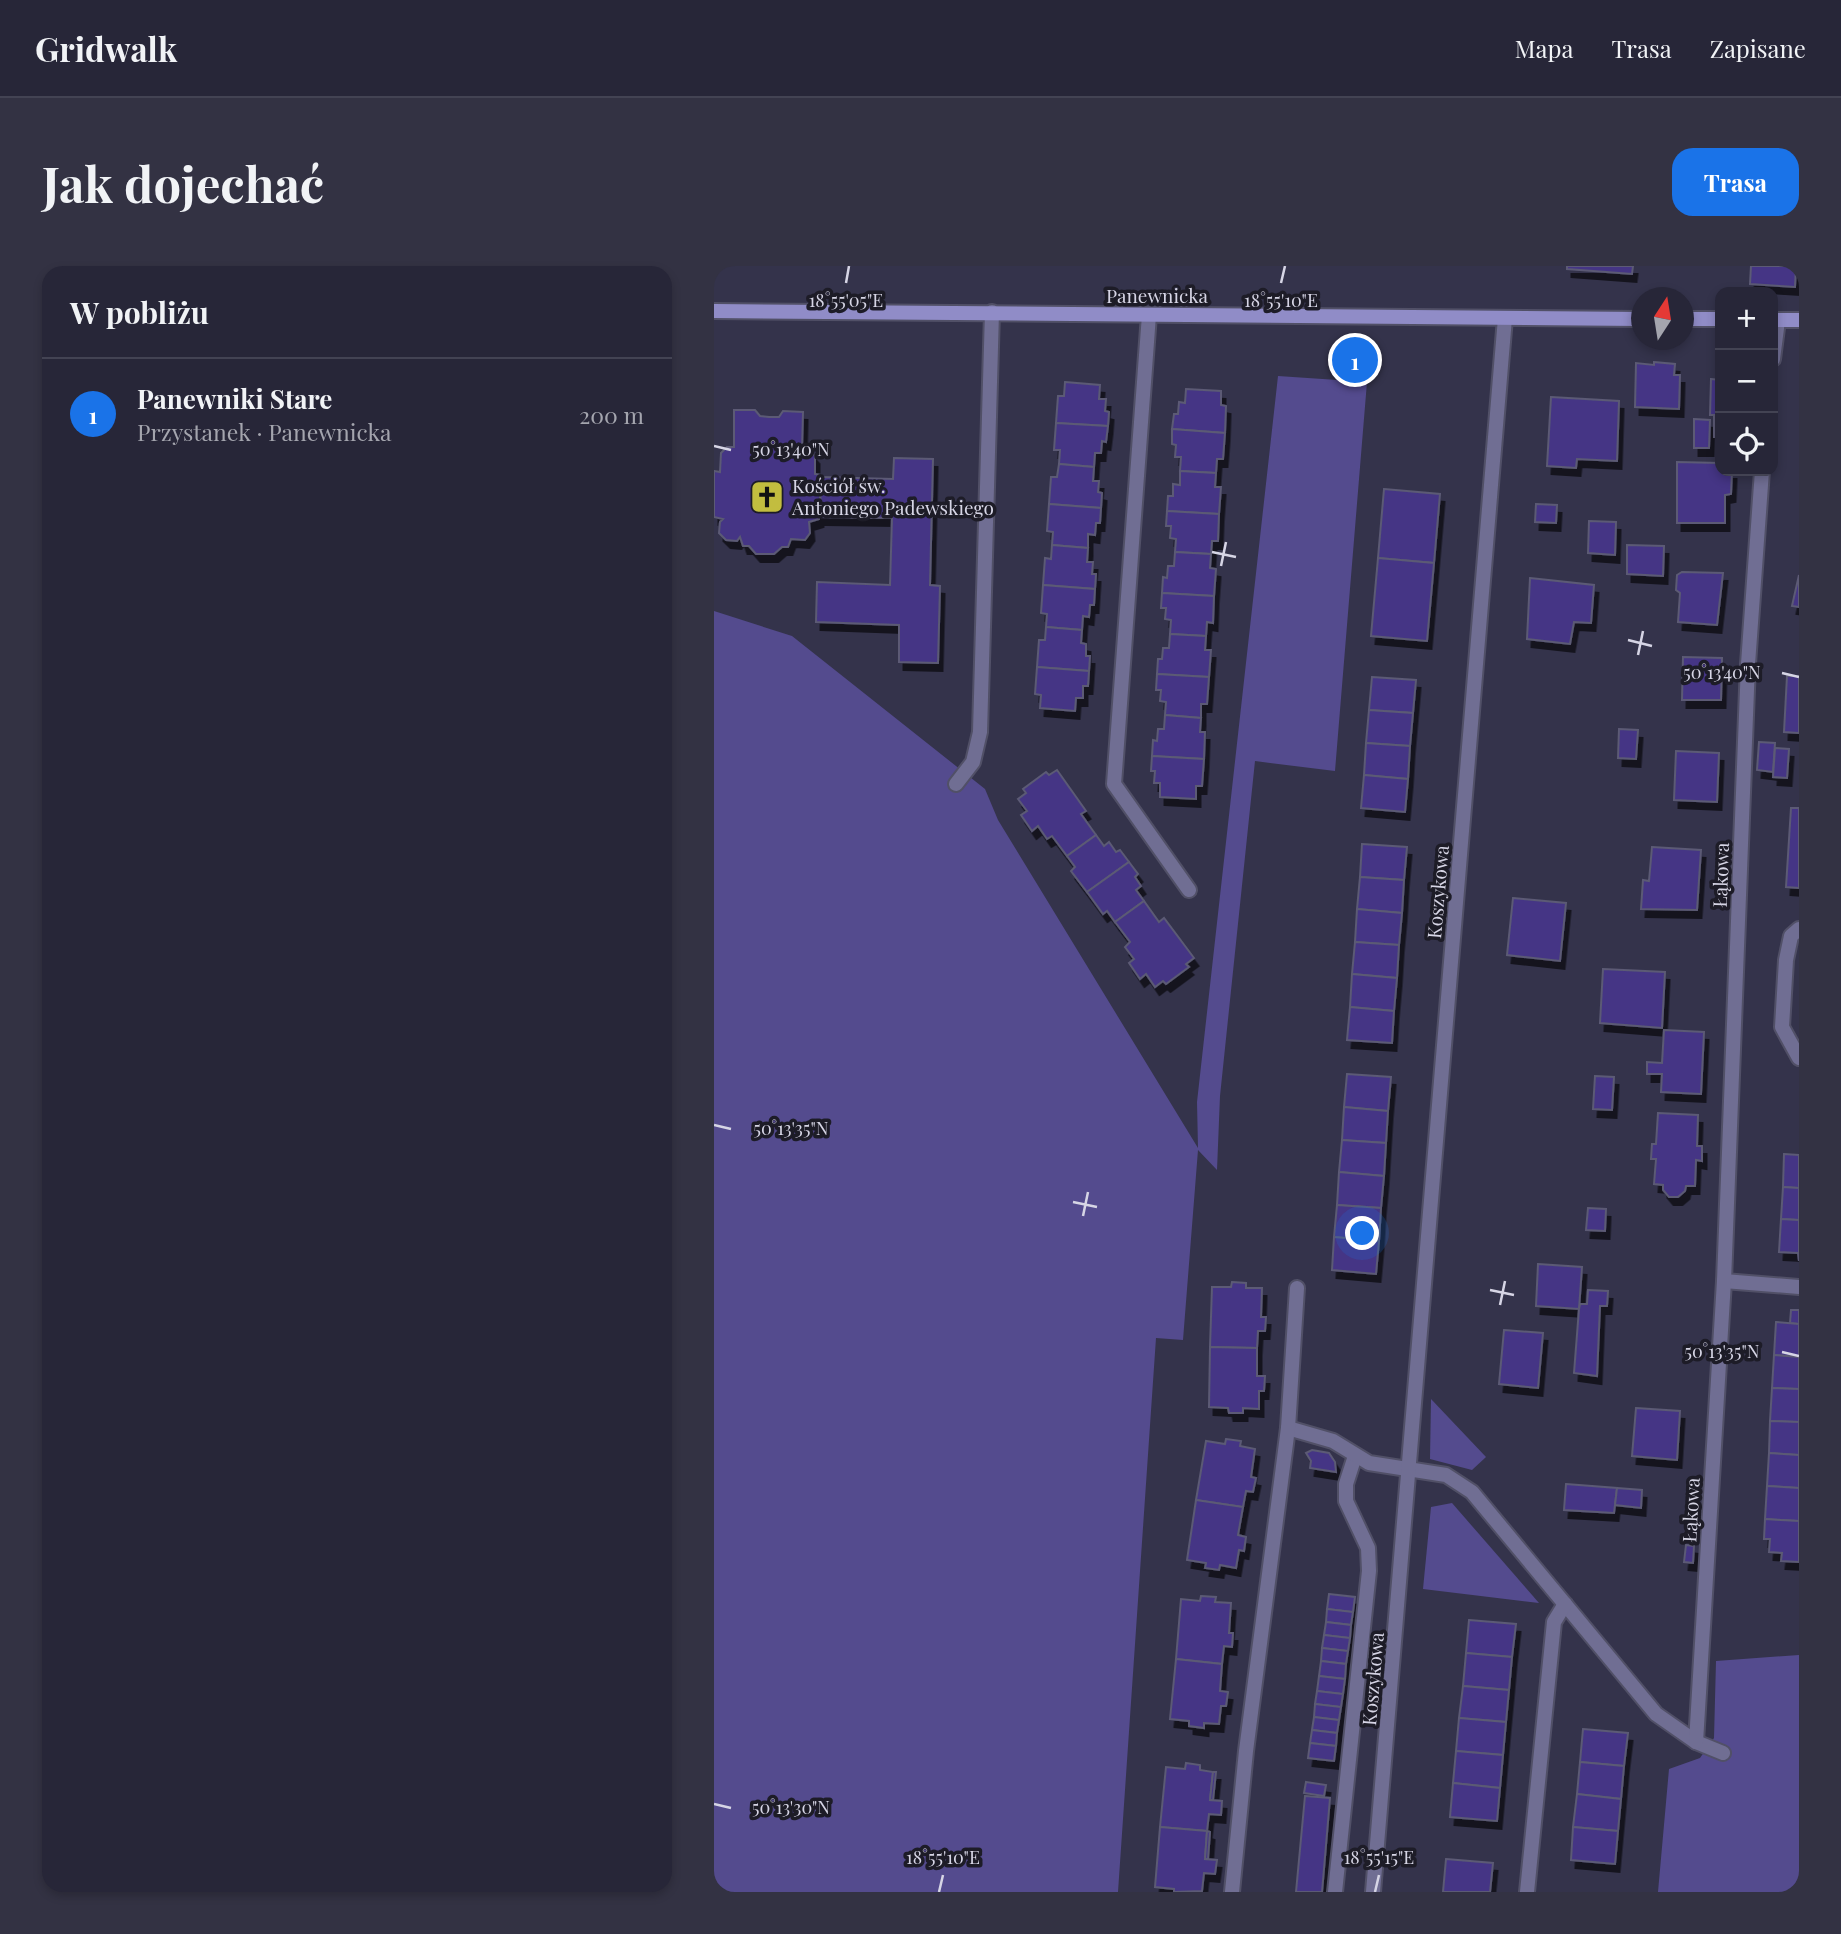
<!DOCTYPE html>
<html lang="pl">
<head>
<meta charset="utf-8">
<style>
  :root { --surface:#272638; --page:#333243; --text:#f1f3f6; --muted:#a4a5ae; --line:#434353; --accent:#1a73e8 }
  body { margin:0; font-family:"Playfair Display",serif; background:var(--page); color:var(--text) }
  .controls { position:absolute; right:21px; top:21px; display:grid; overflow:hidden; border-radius:14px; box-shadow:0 4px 10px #0003 }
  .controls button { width:63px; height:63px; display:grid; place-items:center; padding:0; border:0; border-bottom:2px solid var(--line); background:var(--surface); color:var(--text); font:35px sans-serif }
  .compass { position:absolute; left:917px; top:21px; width:63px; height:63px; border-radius:50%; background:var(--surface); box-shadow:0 4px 10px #0003; rotate:12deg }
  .you { position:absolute; left:649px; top:968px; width:24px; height:24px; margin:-18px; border:5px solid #fff; border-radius:50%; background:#1a73e8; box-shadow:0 0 0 10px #1a73e833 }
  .badge { display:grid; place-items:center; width:46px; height:46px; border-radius:50%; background:var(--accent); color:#fff; font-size:23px; font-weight:700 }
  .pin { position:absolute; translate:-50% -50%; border:4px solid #fff; box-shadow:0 2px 7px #0006 }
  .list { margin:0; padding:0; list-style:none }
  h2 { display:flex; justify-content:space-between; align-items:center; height:91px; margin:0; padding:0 28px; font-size:30px }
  h2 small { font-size:23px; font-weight:400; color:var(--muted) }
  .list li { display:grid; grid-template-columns:46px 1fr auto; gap:21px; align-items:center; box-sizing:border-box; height:112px; padding:0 28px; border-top:2px solid var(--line) }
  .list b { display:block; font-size:26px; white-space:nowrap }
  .list p { margin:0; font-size:23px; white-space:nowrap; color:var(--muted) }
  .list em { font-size:23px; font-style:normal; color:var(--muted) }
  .icon { flex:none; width:38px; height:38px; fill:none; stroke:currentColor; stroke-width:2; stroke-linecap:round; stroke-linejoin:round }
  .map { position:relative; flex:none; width:1085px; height:1626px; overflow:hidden; border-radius:21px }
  header { display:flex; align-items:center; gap:42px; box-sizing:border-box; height:98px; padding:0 35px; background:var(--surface); border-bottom:2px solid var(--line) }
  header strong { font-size:33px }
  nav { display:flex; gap:38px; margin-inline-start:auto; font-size:24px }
  .intro { display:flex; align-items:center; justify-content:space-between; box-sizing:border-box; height:168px; padding:0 42px }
  h1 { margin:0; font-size:49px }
  .button { padding:18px 32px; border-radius:21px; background:var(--accent); color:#fff; font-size:24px; font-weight:700 }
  main { display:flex; gap:42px; padding:0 42px }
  aside { flex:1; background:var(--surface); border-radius:21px; box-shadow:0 4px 10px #0003 }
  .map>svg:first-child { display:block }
  .green { fill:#544b8e }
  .building { fill:#443685; stroke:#5b5a74; stroke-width:2; filter:url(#shadow) }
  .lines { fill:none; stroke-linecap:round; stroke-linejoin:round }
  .lane-casing { stroke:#515067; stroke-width:18 }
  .street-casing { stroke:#515067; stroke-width:18 }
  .secondary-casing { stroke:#515067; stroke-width:18 }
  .lane { stroke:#706e93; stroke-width:14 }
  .street { stroke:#706e93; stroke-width:14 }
  .secondary { stroke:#908cc7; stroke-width:14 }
  .ticks { fill:none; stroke:#d6d5e5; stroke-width:2.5 }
  .labels { text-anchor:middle; stroke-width:7; stroke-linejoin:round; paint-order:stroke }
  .street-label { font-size:19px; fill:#d6d5e5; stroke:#1d1c27 }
  .poi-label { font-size:19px; fill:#d6d5e5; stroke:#1d1c27; text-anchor:start }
  .ticks-label { font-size:18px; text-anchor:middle; fill:#d6d5e5; stroke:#1d1c27; stroke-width:7; stroke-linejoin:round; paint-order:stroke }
</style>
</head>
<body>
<header>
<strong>Gridwalk</strong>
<nav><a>Mapa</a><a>Trasa</a><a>Zapisane</a></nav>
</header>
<div class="intro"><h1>Jak dojechać</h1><a class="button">Trasa</a></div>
<main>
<aside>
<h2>W pobliżu<small></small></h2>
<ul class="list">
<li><span class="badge">1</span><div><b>Panewniki Stare</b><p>Przystanek · Panewnicka</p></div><em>200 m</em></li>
</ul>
</aside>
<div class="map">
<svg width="1085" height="1626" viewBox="0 0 1085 1626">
  <defs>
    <filter id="shadow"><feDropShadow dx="4.5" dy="8" stdDeviation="0" flood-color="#0009"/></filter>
  </defs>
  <rect width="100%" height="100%" fill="#34334b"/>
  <g class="green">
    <path d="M564 110 653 116 621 505 541 495 506 830 503 904 484 884 469 1074 442 1072 404 1626H0V345L78 370 271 523 284 554 484 882 483 836Z"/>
    <path d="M717 1133 772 1191 758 1204 716 1193Z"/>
    <path d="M738 1237 825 1337 709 1323 717 1241Z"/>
    <path d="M1085 1389V1626H944L955 1503 986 1492 1000 1472 1002 1395Z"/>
  </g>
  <g class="building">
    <path d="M853 0H919L918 8 853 3Z"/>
    <path d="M1037 0H1082L1081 21 1036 18Z"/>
    <path d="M940 96 961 98 960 109H966L965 143 921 141 922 97 940 99Z"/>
    <path d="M997 113 1006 114V149H996Z"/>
    <path d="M351 116 386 119 385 133H392L391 145 395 146 394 160 342 157 344 130H350Z"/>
    <path d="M472 123 507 125V139L512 140 511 167 458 163 460 148H464L465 136 471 137Z"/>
    <path d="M837 131 905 135 903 195 863 193 862 202 833 200Z"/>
    <path d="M20 144H41L46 150 55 151H65L69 145 89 146 88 183H95L101 190V208L107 209 105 253 95 256 96 267 91 274 77 273 74 281H68L60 288H42L35 280H29L26 271 23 275 12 274 5 267 6 256 9 253 0 251V205L6 206 7 187 13 181H20Z"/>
    <rect x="1000" y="150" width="6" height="21"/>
    <path d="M980 153 996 154 995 182H980Z"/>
    <path d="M342 157 394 160 392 176 388 175 387 187H381L380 201 345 198 346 184H340Z"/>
    <path d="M458 163 511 167 509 193H503L502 207 466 205 467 191H461L462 179 458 178Z"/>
    <path d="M180 192 219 193 216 319 226 320 224 397 185 396V359L102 356 103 316 176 319 178 252 106 251 107 211 179 213Z"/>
    <path d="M963 196 1006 197V205H1018L1017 228 1011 229V257H963Z"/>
    <path d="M345 198 380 201 379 215H385L384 226 388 227 387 242 335 238 337 211H343Z"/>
    <path d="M466 205 502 207 501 221H507L505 248 453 245 454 230H459V218L466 219Z"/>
    <path d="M670 223 726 228 720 297 664 292Z"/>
    <path d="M335 238 387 242 386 257H382L381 269 374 268V282L338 279 339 266 333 265Z"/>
    <path d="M822 238 843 239 842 257 821 256Z"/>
    <path d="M453 245 505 248 504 275H498L497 288 461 286 462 273 456 272 457 260H452Z"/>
    <path d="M875 255 902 256 901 289 874 287Z"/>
    <path d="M338 279 374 282 373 296H379L378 308H382L381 323 329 319 331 292 337 293Z"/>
    <path d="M913 279 950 280 949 310 913 308Z"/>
    <path d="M461 286 497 288 496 302 502 303 500 330 448 327 449 311 453 312 454 300H460Z"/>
    <path d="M664 292 720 297 713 375 657 370Z"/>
    <path d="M968 306 1009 307 1003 359 964 356 966 327 962 324 963 309Z"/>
    <path d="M1085 309V341L1078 340Z"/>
    <path d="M816 312 880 319 877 357 860 356 856 378 813 373Z"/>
    <path d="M329 319 381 323 380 339H376L375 351 369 350 368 364 332 361 333 348 327 347Z"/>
    <path d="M448 327 500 330 499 357 493 356 492 370 456 368 457 354 451 353 452 342H447Z"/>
    <path d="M332 361 368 364 367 377 372 378V390H376L375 405 323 401 325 374H331Z"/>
    <path d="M456 368 492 370 491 384H497L495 411 443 408 444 393H448L449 382H455Z"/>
    <path d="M969 391 1008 392 1007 434H968Z"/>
    <path d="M323 401 375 405 374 420H369V432H362L361 445 326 442 327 429 321 428Z"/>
    <path d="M443 408 495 411 493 438H487V452L451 449 452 436 446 435 447 424H442Z"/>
    <path d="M1073 410H1085V467L1070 466Z"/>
    <path d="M658 411 702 414 699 447 655 444Z"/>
    <path d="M655 444 699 447 696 480 652 477Z"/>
    <path d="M451 449 487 452 486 466H491L490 493 438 490 439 474 443 475 444 463H450Z"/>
    <path d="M905 463 924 464 922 493 904 492Z"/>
    <path d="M1045 476 1061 477 1059 506 1043 504Z"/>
    <path d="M652 477 696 480 694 513 650 509Z"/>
    <path d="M1061 482 1075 483 1073 512 1059 511Z"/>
    <path d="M962 485 1005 487 1003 536 960 534Z"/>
    <path d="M438 490 490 493 488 520H482V533L446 531V517H440L441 505H437Z"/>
    <path d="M343 504 372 545 367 548 382 569 353 590 338 570 333 573 324 560 318 565 307 549 313 545 304 533 312 527 309 523 332 506 335 509Z"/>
    <path d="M650 509 694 513 691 546 647 542Z"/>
    <path d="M1077 542H1085V622L1072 621Z"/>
    <path d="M382 569 390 580 395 576 402 586 406 584 415 596 373 626 357 605 361 601 353 590Z"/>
    <path d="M648 578 693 581 690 614 646 611Z"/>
    <path d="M938 581 987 584 983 644 927 643 929 614 935 615Z"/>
    <path d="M415 596 424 608 421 611 427 620 422 624 430 635 401 656 393 645 389 648 373 626Z"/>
    <path d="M646 611 690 614 688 647 643 643Z"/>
    <path d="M799 632 852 637 846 695 793 689Z"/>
    <path d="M430 635 445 656 450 652 480 692 472 698 475 701 452 718 449 715 441 721 432 708 426 713 415 697 420 693 411 681 416 676 401 656Z"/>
    <path d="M643 643 688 647 685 679 641 676Z"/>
    <path d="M641 676 685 679 683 712 638 708Z"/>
    <path d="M889 703 951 706 948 762 886 757Z"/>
    <path d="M638 708 683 712 680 745 636 741Z"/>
    <path d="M636 741 680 745 678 777 633 774Z"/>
    <path d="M950 764 990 766 987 828 947 826 948 808H933V796L948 797Z"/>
    <path d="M633 808 677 811 674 845 630 841Z"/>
    <path d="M881 810 900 811 898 844 879 843Z"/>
    <path d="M630 841 674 845 672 877 628 874Z"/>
    <path d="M944 847 984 849 983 880H988V895L982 894 981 920H972L971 925 964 931H955L949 924V919L940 918 942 893H937L938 878H942Z"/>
    <path d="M628 874 672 877 670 910 625 906Z"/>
    <path d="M1070 888 1085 889V922L1069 921Z"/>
    <path d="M625 906 670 910 667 942 623 939Z"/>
    <path d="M1069 921 1085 922V954L1067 953Z"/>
    <path d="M623 939 667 942 665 975 620 971Z"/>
    <path d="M874 942 892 943 891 965 872 964Z"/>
    <path d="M1067 953 1085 954V995L1084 987 1065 986Z"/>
    <path d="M620 971 665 975 662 1008 618 1004Z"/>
    <path d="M824 998 868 1001 865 1043 822 1040Z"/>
    <path d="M518 1016 532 1017V1022H548L547 1051H552L551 1065H544L543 1082 496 1081 498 1021H517Z"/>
    <path d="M874 1024 894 1025 893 1040H886L883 1110 860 1107 865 1043 866 1038H873Z"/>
    <path d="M1077 1044H1085V1058L1076 1057Z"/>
    <path d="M1062 1056 1085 1058V1091L1060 1089Z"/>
    <path d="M790 1064 829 1067 824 1122 785 1118Z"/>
    <path d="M496 1081 543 1082V1110H551L550 1125H545V1143L529 1142V1147H515L514 1142 495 1141Z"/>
    <path d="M1060 1089 1085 1091V1123L1058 1122Z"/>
    <path d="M1058 1122 1085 1123V1156L1056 1155Z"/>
    <path d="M922 1142 966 1145 963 1194 918 1190Z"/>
    <path d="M1056 1155 1085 1156V1189L1055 1187Z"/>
    <path d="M512 1173 527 1175 526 1180 541 1183 537 1211 542 1212 539 1226 532 1225 529 1241 482 1234 492 1175 511 1178Z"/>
    <path d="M598 1184 615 1187 621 1196 622 1206 596 1202 597 1195 592 1187Z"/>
    <path d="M1055 1187 1085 1189V1222L1053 1220Z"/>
    <path d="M852 1218 903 1222 900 1247 850 1244Z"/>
    <path d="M1053 1220 1085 1222V1255L1051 1253Z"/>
    <path d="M903 1222 928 1224 927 1242 901 1239Z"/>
    <path d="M482 1234 529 1241 524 1269 532 1271 530 1285 525 1284 522 1302 506 1299 505 1304 491 1302 492 1297 473 1294Z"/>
    <path d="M1051 1253 1085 1255V1296L1067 1295 1068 1287 1055 1286 1056 1273H1050Z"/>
    <path d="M972 1279 980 1280 979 1297 970 1296Z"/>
    <path d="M615 1328 641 1331 639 1346 613 1343Z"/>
    <path d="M487 1330 502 1331 501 1336 517 1337 515 1367H519L518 1381 510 1380 508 1398 462 1393 467 1333 486 1335Z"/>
    <path d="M613 1343 639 1346 637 1359 612 1356Z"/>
    <path d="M755 1354 802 1358 798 1391 752 1387Z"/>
    <path d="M612 1356 637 1359 636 1372 610 1369Z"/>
    <path d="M610 1369 636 1372 634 1385 608 1382Z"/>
    <path d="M608 1382 634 1385 632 1398 607 1395Z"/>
    <path d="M752 1387 798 1391 795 1424 749 1420Z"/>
    <path d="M462 1393 508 1398 506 1425 514 1426 512 1440H507L505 1458 490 1457V1462L475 1460V1455L456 1453Z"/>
    <path d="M607 1395 632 1398 631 1413 605 1410Z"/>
    <path d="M605 1410 631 1413 629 1428 603 1425Z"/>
    <path d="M749 1420 795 1424 792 1456 745 1452Z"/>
    <path d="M603 1425 629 1428 627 1441 601 1438Z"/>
    <path d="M601 1438 627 1441 625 1454 600 1451Z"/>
    <path d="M600 1451 625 1454 623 1467 598 1464Z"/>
    <path d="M745 1452 792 1456 789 1489 742 1485Z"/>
    <path d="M869 1463 914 1467 910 1500 866 1496Z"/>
    <path d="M598 1464 623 1467 622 1480 596 1477Z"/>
    <path d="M596 1477 622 1480 620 1495 594 1492Z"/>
    <path d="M742 1485 789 1489 786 1522 739 1517Z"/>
    <path d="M866 1496 910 1500 907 1533 863 1528Z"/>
    <path d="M472 1497 486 1499V1504L499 1506 496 1534 508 1535 507 1549 495 1548 493 1565 446 1561 452 1501 471 1503Z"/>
    <path d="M499 1506H502L499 1534H496Z"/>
    <path d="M592 1516 612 1519 610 1530 590 1527Z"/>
    <path d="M739 1517 786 1522 783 1555 736 1551Z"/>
    <path d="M863 1528 907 1533 904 1565 859 1561Z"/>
    <path d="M591 1530 616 1532 608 1626H582Z"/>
    <path d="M446 1561 493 1565 491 1593 503 1594 501 1608 490 1607 488 1625 460 1626V1623L441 1621Z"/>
    <path d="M859 1561 904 1565 901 1598 857 1594Z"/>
    <path d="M493 1565 496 1566 494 1593H491Z"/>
    <path d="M732 1593 779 1597 776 1626H729Z"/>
  </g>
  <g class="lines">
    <defs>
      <path id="lane" d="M621 1626 655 1305 654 1282 632 1235V1218L641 1190"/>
      <g id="street">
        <path d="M435 49 400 518 475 624"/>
        <path d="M1059 93 1064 54"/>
        <path d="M242 518 259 496 266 466 278 46"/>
        <path d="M1085 663 1077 670 1072 694 1068 761 1085 792"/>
        <path d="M1010 1015 1085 1021"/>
        <path d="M574 1162 619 1175 655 1197 732 1209 758 1226 942 1448 982 1476 1009 1487"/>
        <path d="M982 1476 1010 1015 1034 398 1048 205"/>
        <path d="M518 1626 532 1485 574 1162 583 1022"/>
        <path d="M659 1626 791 52"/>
        <path d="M813 1626 840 1356 851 1338"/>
      </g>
      <g id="secondary">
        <path d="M0 45 928 53"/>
        <path d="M970 53H1006"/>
        <path d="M1059 54H1085"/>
      </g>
    </defs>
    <use href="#lane" class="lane-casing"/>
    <use href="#street" class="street-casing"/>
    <use href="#secondary" class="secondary-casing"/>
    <use href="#lane" class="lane"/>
    <use href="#street" class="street"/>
    <use href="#secondary" class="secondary"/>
  </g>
  <path class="ticks" d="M132 17 135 0M567 17 571 0M0 180 17 184M498 286 522 291M507 300 512 276M914 374 938 380M924 389 929 365M1068 407 1085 411M0 859 17 863M359 936 383 941M369 950 374 926M776 1024 800 1029M786 1039 791 1015M1068 1086 1085 1090M0 1538 17 1542M225 1626 229 1609M661 1626 665 1609"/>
  <defs>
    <symbol id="church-square" viewBox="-11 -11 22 22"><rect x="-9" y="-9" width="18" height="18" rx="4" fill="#c2bd3f" stroke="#1d1c27"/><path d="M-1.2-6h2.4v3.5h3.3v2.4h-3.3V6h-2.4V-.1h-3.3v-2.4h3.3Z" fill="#111"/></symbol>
  </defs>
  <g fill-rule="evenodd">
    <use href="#church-square" x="34" y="212" width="38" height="38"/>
  </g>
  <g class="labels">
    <g class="street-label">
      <text x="443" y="37">Panewnicka</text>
      <text transform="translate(1007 609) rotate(-88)" y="7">Łąkowa</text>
      <text transform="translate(724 626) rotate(-85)" y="7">Koszykowa</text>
      <text transform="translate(977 1244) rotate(-87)" y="7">Łąkowa</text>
      <text transform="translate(659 1413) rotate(-85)" y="7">Koszykowa</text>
    </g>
    <g class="poi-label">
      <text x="78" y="227">Kościół św.<tspan x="78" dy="22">Antoniego Padewskiego</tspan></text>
    </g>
  </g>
  <g class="ticks-label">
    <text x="132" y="41">18°55'05"E</text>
    <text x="567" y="41">18°55'10"E</text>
    <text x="77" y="190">50°13'40"N</text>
    <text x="1008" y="413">50°13'40"N</text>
    <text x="77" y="869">50°13'35"N</text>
    <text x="1008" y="1092">50°13'35"N</text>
    <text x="77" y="1548">50°13'30"N</text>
    <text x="229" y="1598">18°55'10"E</text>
    <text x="665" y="1598">18°55'15"E</text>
  </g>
</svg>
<div class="controls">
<button>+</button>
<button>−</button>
<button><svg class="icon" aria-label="locate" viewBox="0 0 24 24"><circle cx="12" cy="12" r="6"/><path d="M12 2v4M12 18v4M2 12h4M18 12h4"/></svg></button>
</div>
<svg class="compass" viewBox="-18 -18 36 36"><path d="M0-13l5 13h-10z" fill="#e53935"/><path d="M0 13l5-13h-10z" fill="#a4a5ae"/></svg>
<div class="you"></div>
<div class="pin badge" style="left:641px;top:94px">1</div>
</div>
</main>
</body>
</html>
